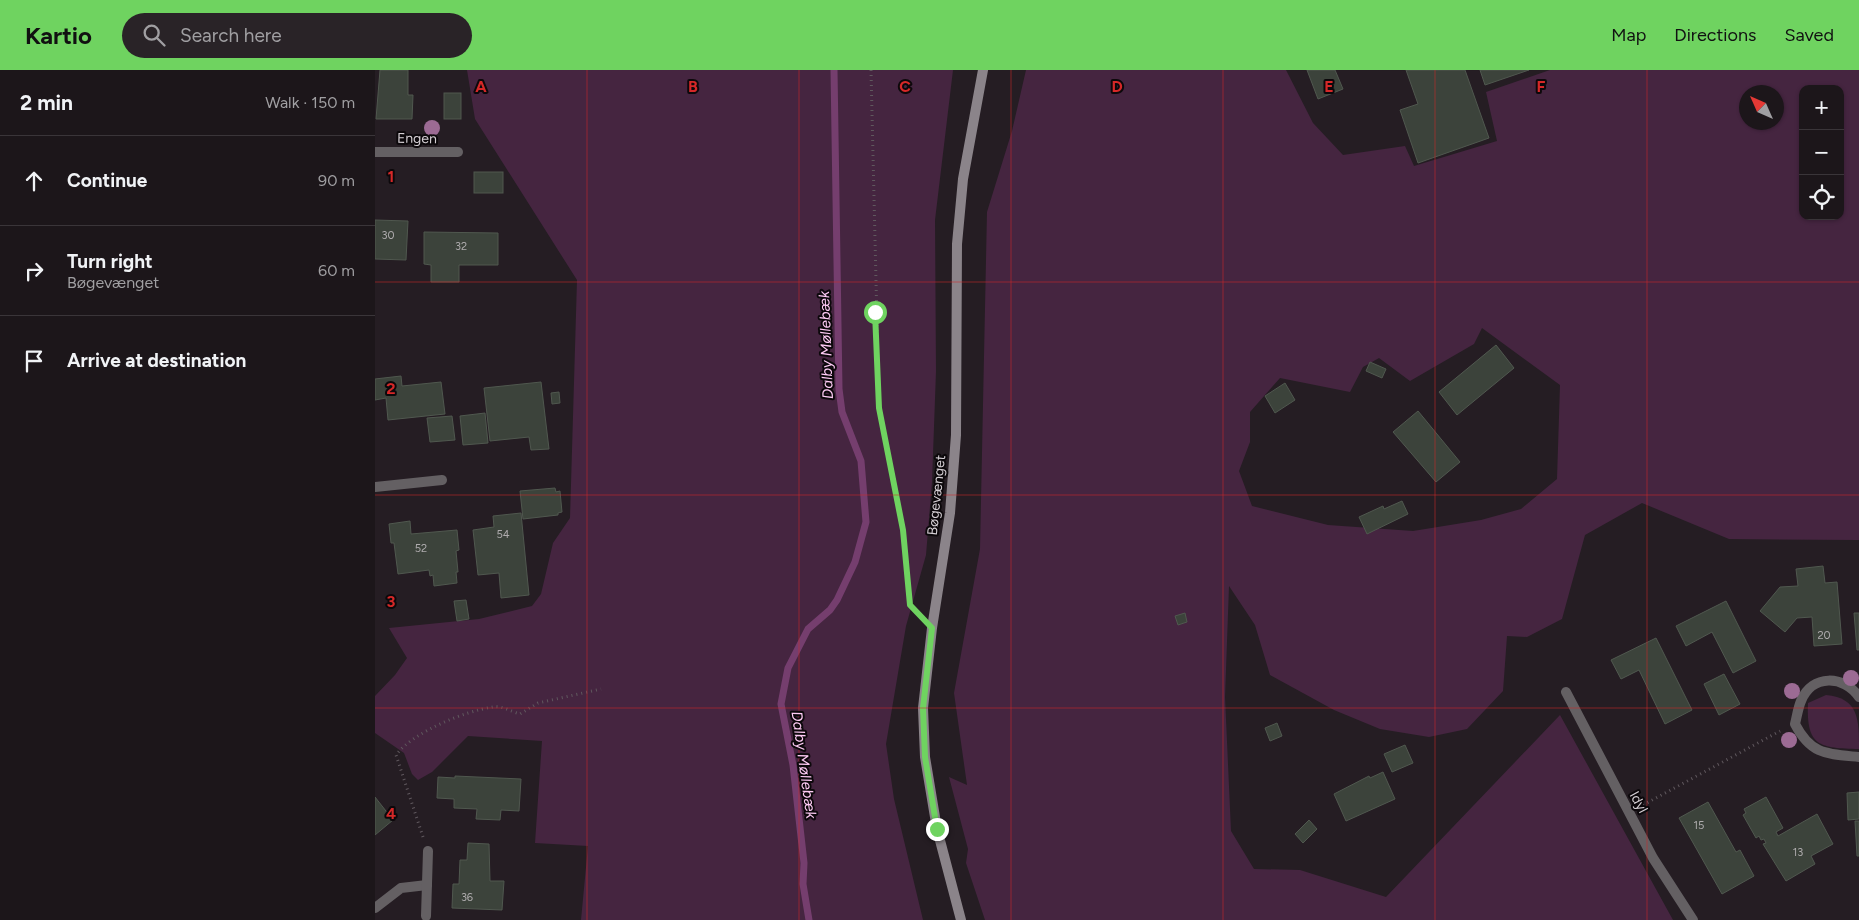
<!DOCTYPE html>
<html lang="en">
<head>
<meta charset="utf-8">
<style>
  :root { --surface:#1c161a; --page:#292327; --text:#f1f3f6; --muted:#a09fa2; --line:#3a3539; --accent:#6fd360 }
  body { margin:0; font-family:Figtree,sans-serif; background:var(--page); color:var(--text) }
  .controls { position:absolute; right:15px; top:15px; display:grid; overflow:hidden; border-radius:10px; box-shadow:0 1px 4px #0004 }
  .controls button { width:45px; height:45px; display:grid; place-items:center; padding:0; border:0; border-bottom:1px solid var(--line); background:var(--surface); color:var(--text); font:25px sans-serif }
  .compass { position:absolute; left:1364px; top:15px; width:45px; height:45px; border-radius:50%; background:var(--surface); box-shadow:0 1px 4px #0004; rotate:315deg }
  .stop { position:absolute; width:15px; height:15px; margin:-11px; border:4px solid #6fd360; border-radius:50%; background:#fff }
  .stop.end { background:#6fd360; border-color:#fff; box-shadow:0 1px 5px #0008 }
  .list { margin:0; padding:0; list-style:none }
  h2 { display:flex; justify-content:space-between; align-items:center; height:65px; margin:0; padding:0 20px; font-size:21px }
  h2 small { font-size:16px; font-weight:400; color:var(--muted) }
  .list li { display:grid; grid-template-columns:32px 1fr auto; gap:15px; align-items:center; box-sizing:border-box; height:90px; padding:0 20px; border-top:1px solid var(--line) }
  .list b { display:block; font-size:19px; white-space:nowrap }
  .list p { margin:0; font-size:16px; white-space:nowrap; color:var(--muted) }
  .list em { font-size:16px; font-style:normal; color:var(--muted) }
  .icon { flex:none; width:28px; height:28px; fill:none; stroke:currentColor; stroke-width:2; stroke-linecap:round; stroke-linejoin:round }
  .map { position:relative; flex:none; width:1484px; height:850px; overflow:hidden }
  header { display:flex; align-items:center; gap:30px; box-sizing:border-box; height:70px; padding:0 25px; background:var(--accent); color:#111 }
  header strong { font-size:24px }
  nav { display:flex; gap:28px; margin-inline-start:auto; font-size:18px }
  .search { width:350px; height:45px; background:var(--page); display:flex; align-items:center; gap:12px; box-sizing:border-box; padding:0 18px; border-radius:28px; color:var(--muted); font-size:19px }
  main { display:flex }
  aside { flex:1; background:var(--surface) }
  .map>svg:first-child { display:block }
  .green { fill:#452540; fill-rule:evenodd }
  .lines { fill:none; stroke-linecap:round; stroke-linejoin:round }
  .stream { stroke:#753e6e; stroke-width:7 }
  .building { fill:#3c433b; stroke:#50584f }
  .path { stroke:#60585e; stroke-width:3; stroke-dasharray:1 4; stroke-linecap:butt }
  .street { stroke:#646063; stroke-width:10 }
  .secondary { stroke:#8b848a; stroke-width:10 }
  .tree { fill:#9c6b94 }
  .route { stroke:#6fd360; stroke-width:6 }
  .grid { fill:none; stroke:#d62828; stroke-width:1; stroke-opacity:0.55 }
  .labels { text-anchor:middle; stroke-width:4; stroke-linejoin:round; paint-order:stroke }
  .number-label { font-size:11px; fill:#afacae }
  .street-label { font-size:14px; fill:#d5cfd4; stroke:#0c080b }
  .water-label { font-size:15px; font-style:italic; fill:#ffccf6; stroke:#0c080b }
  .grid-label { font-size:16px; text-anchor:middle; font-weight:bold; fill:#d62828; stroke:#0c080b; stroke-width:4; stroke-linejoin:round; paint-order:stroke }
</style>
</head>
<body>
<header>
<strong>Kartio</strong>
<div class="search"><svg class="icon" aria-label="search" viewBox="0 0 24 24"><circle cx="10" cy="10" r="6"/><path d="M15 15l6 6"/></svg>Search here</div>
<nav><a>Map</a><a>Directions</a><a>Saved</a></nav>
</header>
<main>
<aside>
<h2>2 min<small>Walk · 150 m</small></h2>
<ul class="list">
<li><svg class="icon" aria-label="ahead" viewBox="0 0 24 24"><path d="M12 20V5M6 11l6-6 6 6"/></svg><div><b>Continue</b></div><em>90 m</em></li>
<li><svg class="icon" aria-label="right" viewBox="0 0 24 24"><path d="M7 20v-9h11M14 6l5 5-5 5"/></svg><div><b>Turn right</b><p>Bøgevænget</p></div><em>60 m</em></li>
<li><svg class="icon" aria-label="arrive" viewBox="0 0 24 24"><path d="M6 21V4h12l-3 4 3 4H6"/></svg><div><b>Arrive at destination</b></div></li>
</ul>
</aside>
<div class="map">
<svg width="1484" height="850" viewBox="0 0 1484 850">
  <rect width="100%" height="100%" fill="#251d23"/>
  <g class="green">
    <path d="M92 0H578L560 150 561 301 557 412 551 485 531 556 511 674 519 729 548 850H206L213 776 160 773 167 671 93 666 57 702 43 710 37 704 29 683 0 663V626L20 605 32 588 14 558 104 549 157 536 166 524 178 473 195 448 202 210 100 49Z"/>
    <path d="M651 0H911L938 53 968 85 1030 76 1039 96 1122 71 1111 22 1175 0H1484V470L1354 469 1267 433 1210 465 1187 549 1152 567 1132 566 1128 621 1092 659 1054 667 1005 659 959 640 895 605 880 555 854 516 850 627 856 761 879 799 925 800 1011 827 1185 645 1298 850H610L591 793 593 779 574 707 592 715 579 623 605 479 612 142 637 61ZM1428 19H1465V146H1428ZM1372 22H1402V52H1372ZM1107 258 1185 315 1182 409 1146 439 1106 450 1038 461 953 455 877 436 864 401 875 372V342L905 308 975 322 988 297 1004 288 1035 311 1099 274Z"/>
    <path d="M1451 625C1484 628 1484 650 1484 679 1445 678 1431 677 1433 633Z"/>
  </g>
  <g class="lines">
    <path class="stream" d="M434 850 428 814 429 793 418 695 406 634 413 598 433 559 455 540 462 530 480 492 491 452 486 391 467 342 464 319 459 0"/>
  </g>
  <g class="building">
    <path d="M5 0H33V25H38L37 49H1Z"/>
    <path d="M932 0H960L968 19 943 29Z"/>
    <path d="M1031 0H1090L1114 68 1043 93 1025 40 1043 34Z"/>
    <path d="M1105 0H1154L1110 15Z"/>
    <rect x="69" y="23" width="17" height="26"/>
    <rect x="99" y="102" width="29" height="21"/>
    <path d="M0 150 33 151 31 190 0 189Z"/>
    <path d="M49 162 123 163V195H84V212H56V195L49 194Z"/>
    <path d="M1121 275 1139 298 1082 345 1064 322Z"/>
    <path d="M995 292 1011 299 1007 308 991 301Z"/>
    <path d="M26 306 27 316 66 312 70 344 13 350 11 328 0 330V309Z"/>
    <path d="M166 312 174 379 156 380 154 367 115 371 109 318Z"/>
    <path d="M910 313 920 330 900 343 890 326Z"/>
    <path d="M184 322 185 333 177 334 176 323Z"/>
    <path d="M1043 341 1085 392 1061 412 1018 362Z"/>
    <path d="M110 343 113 373 88 375 85 346Z"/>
    <path d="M77 346 80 370 55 372 52 348Z"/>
    <path d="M180 418 181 422 185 421 187 442 183 443V445L148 449 145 421Z"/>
    <path d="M1027 431 1033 444 992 464 984 447 1008 436 1009 439Z"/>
    <path d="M146 443 154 525 126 528 124 503 103 505 98 460 119 457 118 446Z"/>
    <path d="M35 451 36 464 82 460 84 480 81 481 83 502H81L82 513 59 516 58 505 55 506 54 500 23 504 19 473H16L14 454Z"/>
    <path d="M1448 496 1450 513 1462 512 1467 574 1439 576 1437 547 1422 548 1410 562 1385 541 1405 517 1423 516 1421 499Z"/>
    <path d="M91 530 94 549 82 551 79 531Z"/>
    <path d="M1351 531 1381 591 1358 603 1337 562 1311 576 1301 556Z"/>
    <path d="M810 543 812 552 803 555 800 546Z"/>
    <path d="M1479 543H1484V580H1482Z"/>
    <path d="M1281 568 1317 640 1290 654 1264 600 1246 609 1236 590Z"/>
    <path d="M1349 604 1365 634 1344 645 1329 614Z"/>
    <path d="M902 653 907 666 895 671 890 658Z"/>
    <path d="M1030 675 1038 693 1017 702 1009 684Z"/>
    <path d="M1008 702 1020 729 971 751 959 724 994 706 995 708Z"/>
    <path d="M80 706 146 709 144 741 126 740 125 750 101 749 102 739 79 738V729L62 728 63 707 80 708Z"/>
    <path d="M1484 722V749L1473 750 1472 723Z"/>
    <path d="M0 727 18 750 0 765Z"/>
    <path d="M1391 727 1408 758 1401 762 1403 766 1442 744 1458 774 1436 786 1440 794 1411 811 1388 774 1391 773 1389 769 1386 770 1384 766 1381 768 1368 745 1371 743 1369 739Z"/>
    <path d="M1333 732 1361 782 1365 780 1379 806 1347 824 1304 748Z"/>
    <path d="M934 750 942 759 928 773 920 764Z"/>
    <path d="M1480 751H1484V786H1482Z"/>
    <path d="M93 773 114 774 115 811H129L127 840 77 838 78 814H84L85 790H92Z"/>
  </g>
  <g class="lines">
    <g class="path">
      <path d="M496 0 504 338 528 460 535 535 543 543"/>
      <path d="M1268 735 1405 661"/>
      <path d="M48 767 21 685C38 662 90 641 118 637 126 635 137 642 145 644L163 633 226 619"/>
    </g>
    <g class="street">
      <path d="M0 82H83"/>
      <path d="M0 417 67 410"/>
      <path d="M1191 622 1278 788 1318 850"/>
      <path d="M1484 627C1469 605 1437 604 1426 631 1423 638 1422 646 1420 654 1436 685 1452 684 1484 687"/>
      <path d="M0 838 26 818 52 815"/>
      <path d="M51 846 53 781"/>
    </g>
    <path class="secondary" d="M586 850 562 759 550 687 548 638 557 558 575 443 581 365 582 174 588 109 608 0"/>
  </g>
  <g class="tree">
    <circle cx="57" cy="58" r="8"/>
    <circle cx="1476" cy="608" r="8"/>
    <circle cx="1417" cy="621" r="8"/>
    <circle cx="1414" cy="670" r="8"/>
  </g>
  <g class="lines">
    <path class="route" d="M500 242 504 338 528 460 535 535 557 558 548 638 550 687 562 759"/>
  </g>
  <path class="grid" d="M212 0V850M424 0V850M636 0V850M848 0V850M1060 0V850M1272 0V850M0 212H1484M0 425H1484M0 638H1484"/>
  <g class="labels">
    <g class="number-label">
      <text x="13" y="169">30</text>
      <text x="86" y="180">32</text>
      <text x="128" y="468">54</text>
      <text x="46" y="482">52</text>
      <text x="1449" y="569">20</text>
      <text x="1324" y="759">15</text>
      <text x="1423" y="786">13</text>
      <text x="92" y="831">36</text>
    </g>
    <g class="street-label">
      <text transform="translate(42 68) rotate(1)" y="5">Engen</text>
      <text transform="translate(561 425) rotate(-84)" y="5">Bøgevænget</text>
      <text transform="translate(1264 732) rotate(62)" y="5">Idyl</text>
    </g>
    <g class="water-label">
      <text transform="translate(451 275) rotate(-92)" y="5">Dalby Møllebæk</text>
      <text transform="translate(429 695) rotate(82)" y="5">Dalby Møllebæk</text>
    </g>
  </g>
  <g class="grid-label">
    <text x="106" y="22">A</text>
    <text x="318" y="22">B</text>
    <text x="530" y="22">C</text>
    <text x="742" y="22">D</text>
    <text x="954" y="22">E</text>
    <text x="1166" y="22">F</text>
    <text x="16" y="112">1</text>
    <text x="16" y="324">2</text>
    <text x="16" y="537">3</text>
    <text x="16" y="749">4</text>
  </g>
</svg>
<div class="controls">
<button>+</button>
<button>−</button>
<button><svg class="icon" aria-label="locate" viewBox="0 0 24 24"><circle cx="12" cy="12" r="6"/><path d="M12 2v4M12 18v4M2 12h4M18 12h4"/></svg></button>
</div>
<svg class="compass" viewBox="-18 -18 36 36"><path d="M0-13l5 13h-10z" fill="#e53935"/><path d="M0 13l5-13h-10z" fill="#a09fa2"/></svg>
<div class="stop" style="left:500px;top:242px"></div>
<div class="stop end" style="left:562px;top:759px"></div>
</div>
</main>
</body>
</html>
